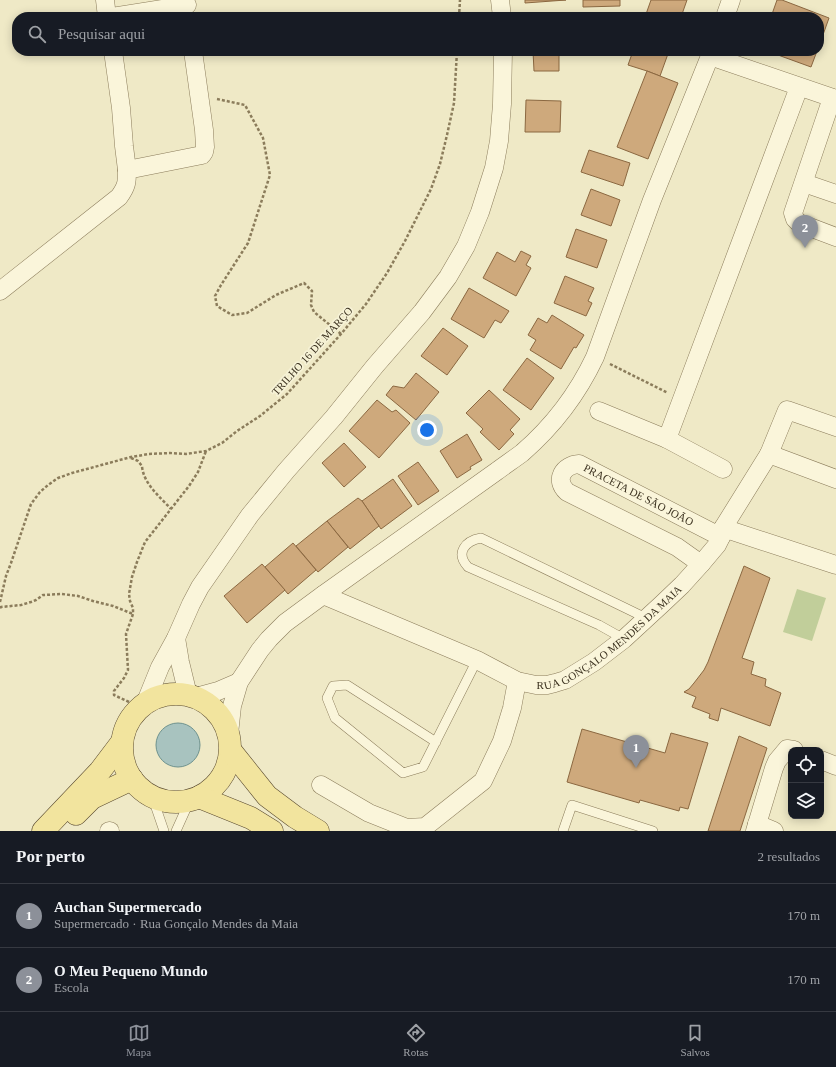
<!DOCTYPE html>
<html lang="pt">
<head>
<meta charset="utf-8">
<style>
  :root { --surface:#171b24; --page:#20242c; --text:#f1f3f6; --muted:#9ea1a6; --line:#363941; --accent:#8c9099 }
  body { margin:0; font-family:"Times New Roman",serif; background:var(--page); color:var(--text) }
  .controls { position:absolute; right:12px; bottom:12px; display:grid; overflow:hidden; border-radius:8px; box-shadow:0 2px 10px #0003 }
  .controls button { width:36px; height:36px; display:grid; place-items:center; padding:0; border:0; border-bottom:1px solid var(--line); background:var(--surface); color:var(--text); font:20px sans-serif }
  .you { position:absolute; left:427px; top:430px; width:14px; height:14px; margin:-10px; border:3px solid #fff; border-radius:50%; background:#1a73e8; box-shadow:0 0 0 6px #1a73e833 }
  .badge { display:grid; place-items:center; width:26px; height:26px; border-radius:50%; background:var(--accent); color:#fff; font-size:13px; font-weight:700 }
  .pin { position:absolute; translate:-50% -33px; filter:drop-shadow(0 1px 2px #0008) }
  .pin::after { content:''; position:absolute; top:21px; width:14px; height:12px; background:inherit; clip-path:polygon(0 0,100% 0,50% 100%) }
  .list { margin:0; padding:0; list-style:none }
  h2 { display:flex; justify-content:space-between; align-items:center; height:52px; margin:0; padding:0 16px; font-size:17px }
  h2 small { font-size:13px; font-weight:400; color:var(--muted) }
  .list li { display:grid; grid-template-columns:26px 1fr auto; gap:12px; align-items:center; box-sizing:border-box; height:64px; padding:0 16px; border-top:1px solid var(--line) }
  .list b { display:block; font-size:15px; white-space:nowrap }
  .list p { margin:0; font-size:13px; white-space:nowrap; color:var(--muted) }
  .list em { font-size:13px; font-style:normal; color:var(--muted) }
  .icon { flex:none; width:22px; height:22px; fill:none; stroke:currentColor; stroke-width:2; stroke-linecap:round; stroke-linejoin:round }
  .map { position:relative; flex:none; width:836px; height:831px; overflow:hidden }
  .search { position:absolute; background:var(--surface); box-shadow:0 2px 10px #0003; left:12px; right:12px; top:12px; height:44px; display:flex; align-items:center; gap:10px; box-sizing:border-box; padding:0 14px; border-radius:16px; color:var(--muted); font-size:15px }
  .sheet { height:180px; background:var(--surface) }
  nav { display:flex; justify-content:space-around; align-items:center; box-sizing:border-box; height:56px; border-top:1px solid var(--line); background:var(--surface); font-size:11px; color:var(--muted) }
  nav a { display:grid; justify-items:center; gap:2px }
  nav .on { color:var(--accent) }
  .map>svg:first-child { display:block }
  .green { fill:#c1ce9a }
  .water { fill:#a8c3bf; stroke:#6e928e }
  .building { fill:#cea97c; stroke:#8b6841 }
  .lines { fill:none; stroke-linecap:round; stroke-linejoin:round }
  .lane-casing { stroke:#8b7c5b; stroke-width:10 }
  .street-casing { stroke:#8b7c5b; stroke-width:19 }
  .primary-casing { stroke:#59492f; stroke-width:23 }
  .path { stroke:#8b7c5b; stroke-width:2.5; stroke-dasharray:3 2; stroke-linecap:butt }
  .lane { stroke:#faf5da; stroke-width:9 }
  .street { stroke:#faf5da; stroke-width:18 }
  .primary { stroke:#f2e49e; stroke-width:22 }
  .labels { text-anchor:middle; stroke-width:3.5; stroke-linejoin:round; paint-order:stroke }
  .street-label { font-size:11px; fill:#3b311f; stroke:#f6f2d6 }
</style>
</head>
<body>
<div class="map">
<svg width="836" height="831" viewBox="0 0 836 831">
  <rect width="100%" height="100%" fill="#efe9c6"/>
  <path class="green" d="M797 589 826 598 812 641 783 632Z"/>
  <circle class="water" cx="178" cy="745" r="22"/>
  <g class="building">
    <path d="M525 0H566L525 3Z"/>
    <path d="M583 0H620V6L583 7Z"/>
    <path d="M651 0H687L681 17H645Z"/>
    <path d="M777 0H782L829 18 819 46V17H771Z"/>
    <path d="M533 51H559V71H534Z"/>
    <path d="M633 51H669L660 76 647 71 628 65Z"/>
    <path d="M767 51H817L811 67Z"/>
    <path d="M647 71 678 83 648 159 617 147Z"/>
    <path d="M526 100 561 101 560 132H525Z"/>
    <path d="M589 150 630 163 623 186 581 172Z"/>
    <path d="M591 189 620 200 611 226 581 215Z"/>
    <path d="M576 229 607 240 597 268 566 257Z"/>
    <path d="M521 251 531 256 526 265 531 268 516 296 483 278 497 252 515 262Z"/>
    <path d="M565 276 594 288 588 301 592 303 586 316 554 303Z"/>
    <path d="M469 288 509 311 501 323 495 320 484 338 451 319Z"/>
    <path d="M552 315 584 335 576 348 574 347 561 369 530 350 536 340 528 335 538 318 547 323Z"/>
    <path d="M443 328 468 346 447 375 421 356Z"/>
    <path d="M527 358 554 378 531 410 503 390Z"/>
    <path d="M416 373 439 392 416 420 386 395 393 386 404 388Z"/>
    <path d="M489 390 520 419 510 430 514 434 499 450 480 432 483 429 466 413Z"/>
    <path d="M377 400 392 412 396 410 410 423 379 458 349 431Z"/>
    <path d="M467 434 482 460 470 467 471 469 457 478 440 451Z"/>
    <path d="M344 443 366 467 344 487 322 463Z"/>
    <path d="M418 462 439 491 418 505 398 476Z"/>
    <path d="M393 479 412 506 381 529 362 501Z"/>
    <path d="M358 498 362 501 379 526 350 549 327 521Z"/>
    <path d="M327 521 348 547 318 572 296 546Z"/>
    <path d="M293 543 316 570 288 594 265 567Z"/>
    <path d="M262 564 285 590 247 623 224 596Z"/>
    <path d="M744 566 770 578 742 658 754 662 751 674 766 679 765 686 781 693 770 726 721 708 718 721 709 718 710 714 692 707 696 697 684 692 689 689 694 683 704 670 708 662Z"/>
    <path d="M582 729 665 753 671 733 708 743 688 809 680 807 679 811 640 800 639 803 567 782Z"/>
    <path d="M739 736 767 748 740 831H708Z"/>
  </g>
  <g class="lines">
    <defs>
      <g id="lane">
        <path d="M624 639 599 625 468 567C455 553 465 541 481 538L646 618"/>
        <path d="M436 742 347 685 333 686 327 698 335 718 403 773 423 767 477 660"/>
        <path d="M152 796 164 831"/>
        <path d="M176 831 190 800"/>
        <path d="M563 831 572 805 653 831"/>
      </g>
      <g id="street">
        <path d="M105 0 107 17"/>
        <path d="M500 0 502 17"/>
        <path d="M112 17 187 5"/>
        <path d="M725 17 731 0"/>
        <path d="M113 51 121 108 124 146 127 170"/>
        <path d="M710 56 836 99"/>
        <path d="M832 98 793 213 795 219 799 223 836 237"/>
        <path d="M804 183 836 194"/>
        <path d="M0 291 119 197C127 186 127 182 127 170L202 155 204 152 205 147 204 130 193 51"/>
        <path d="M599 411 667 439"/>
        <path d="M769 454 787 410 836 427"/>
        <path d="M723 469 667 439 799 87"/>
        <path d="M723 528 836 565"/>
        <path id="s1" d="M701 564 677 547 567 492C554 480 563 465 579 464L721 537"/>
        <path id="s2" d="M323 595 477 660 517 681 536 685H547L555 683 565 680 594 662 624 639 662 604 682 585 701 564 717 545 721 537 723 528 769 454 836 479"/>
        <path d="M176 638 180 662 188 695"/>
        <path d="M196 697 218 691 239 682"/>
        <path d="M145 704 160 667 176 638 191 604 200 587 250 515 286 471 334 417 375 366 422 312 448 277 466 246 480 212 494 168 499 141 502 104 503 51"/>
        <path d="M229 734 232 706 239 682 260 650 269 639 285 623 323 595 497 471C505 465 514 459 522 453 552 427 578 393 595 357L652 200 712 51"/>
        <path d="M821 760 836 766"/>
        <path d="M321 785 369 813 407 828 425 827 483 781 502 741 512 708 517 681"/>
        <path d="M757 824 774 831"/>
        <path d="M109 831H110"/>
        <path d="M755 831 774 768 777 761 787 749 794 750"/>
      </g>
      <g id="primary">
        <circle cx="176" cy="748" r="54"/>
        <path d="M231 751 267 796 295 817 318 831"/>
        <path d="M199 797 251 818 272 831"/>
        <path d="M76 814 92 798 132 779"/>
        <path d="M43 831 100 771 122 742"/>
      </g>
    </defs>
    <use href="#lane" class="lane-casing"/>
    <use href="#street" class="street-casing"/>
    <use href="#primary" class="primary-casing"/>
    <g class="path">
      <path d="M459 17 460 0"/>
      <path d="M217 99 245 105 263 138 270 175 248 243 221 285 215 296 217 306 232 315 247 313 276 295 304 283 312 291 311 305 314 312 341 334"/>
      <path d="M610 364 668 393"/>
      <path d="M131 458 138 461 142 466C143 483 160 497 171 509"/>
      <path d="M0 602 6 576 11 563 31 504 40 492 48 485 58 478 72 473 131 457 149 454 170 453 186 454 206 451 222 443 237 431 260 416 287 394 341 334 366 304 387 273 405 241 431 189 440 164 447 135 454 103 457 51"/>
      <path d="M0 608 1 607 21 605 31 602 36 600 43 595 62 594 78 596 93 601 113 606 133 614"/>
      <path d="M129 702 114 695V691L124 678 128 670 126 634 133 614V608L130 601 129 594 132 577 137 562 145 542 189 486 198 472 206 451"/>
    </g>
    <use href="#lane" class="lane"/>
    <use href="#street" class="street"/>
    <use href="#primary" class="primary"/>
  </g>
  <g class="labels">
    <g class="street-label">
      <text transform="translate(312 351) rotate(-48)" y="4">TRILHO 16 DE MARÇO</text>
      <text dy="4" stroke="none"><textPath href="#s1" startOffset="260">PRACETA DE SÃO JOÃO</textPath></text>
      <text dy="4" stroke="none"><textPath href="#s2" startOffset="321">RUA GONÇALO MENDES DA MAIA</textPath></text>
    </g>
  </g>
</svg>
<div class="controls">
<button><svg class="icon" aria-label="locate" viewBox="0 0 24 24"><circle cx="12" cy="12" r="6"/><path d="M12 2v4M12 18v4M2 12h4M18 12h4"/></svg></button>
<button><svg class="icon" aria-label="layers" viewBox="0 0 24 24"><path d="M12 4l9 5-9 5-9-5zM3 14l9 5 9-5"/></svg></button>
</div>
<div class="you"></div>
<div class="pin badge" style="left:636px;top:768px">1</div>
<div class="pin badge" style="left:805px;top:248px">2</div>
<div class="search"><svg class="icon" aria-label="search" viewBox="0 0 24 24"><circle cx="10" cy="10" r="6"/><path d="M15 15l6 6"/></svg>Pesquisar aqui</div>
</div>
<section class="sheet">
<h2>Por perto<small>2 resultados</small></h2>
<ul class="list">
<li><span class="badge">1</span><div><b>Auchan Supermercado</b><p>Supermercado · Rua Gonçalo Mendes da Maia</p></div><em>170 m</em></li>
<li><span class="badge">2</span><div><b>O Meu Pequeno Mundo</b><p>Escola</p></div><em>170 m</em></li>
</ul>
</section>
<nav>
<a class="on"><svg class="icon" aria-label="map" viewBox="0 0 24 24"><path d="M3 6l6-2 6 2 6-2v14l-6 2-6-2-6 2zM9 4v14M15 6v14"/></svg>Mapa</a>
<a><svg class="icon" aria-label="directions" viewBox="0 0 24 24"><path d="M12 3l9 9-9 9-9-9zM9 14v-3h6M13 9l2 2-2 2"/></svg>Rotas</a>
<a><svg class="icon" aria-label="saved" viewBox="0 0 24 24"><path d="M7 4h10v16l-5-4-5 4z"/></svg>Salvos</a>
</nav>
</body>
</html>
